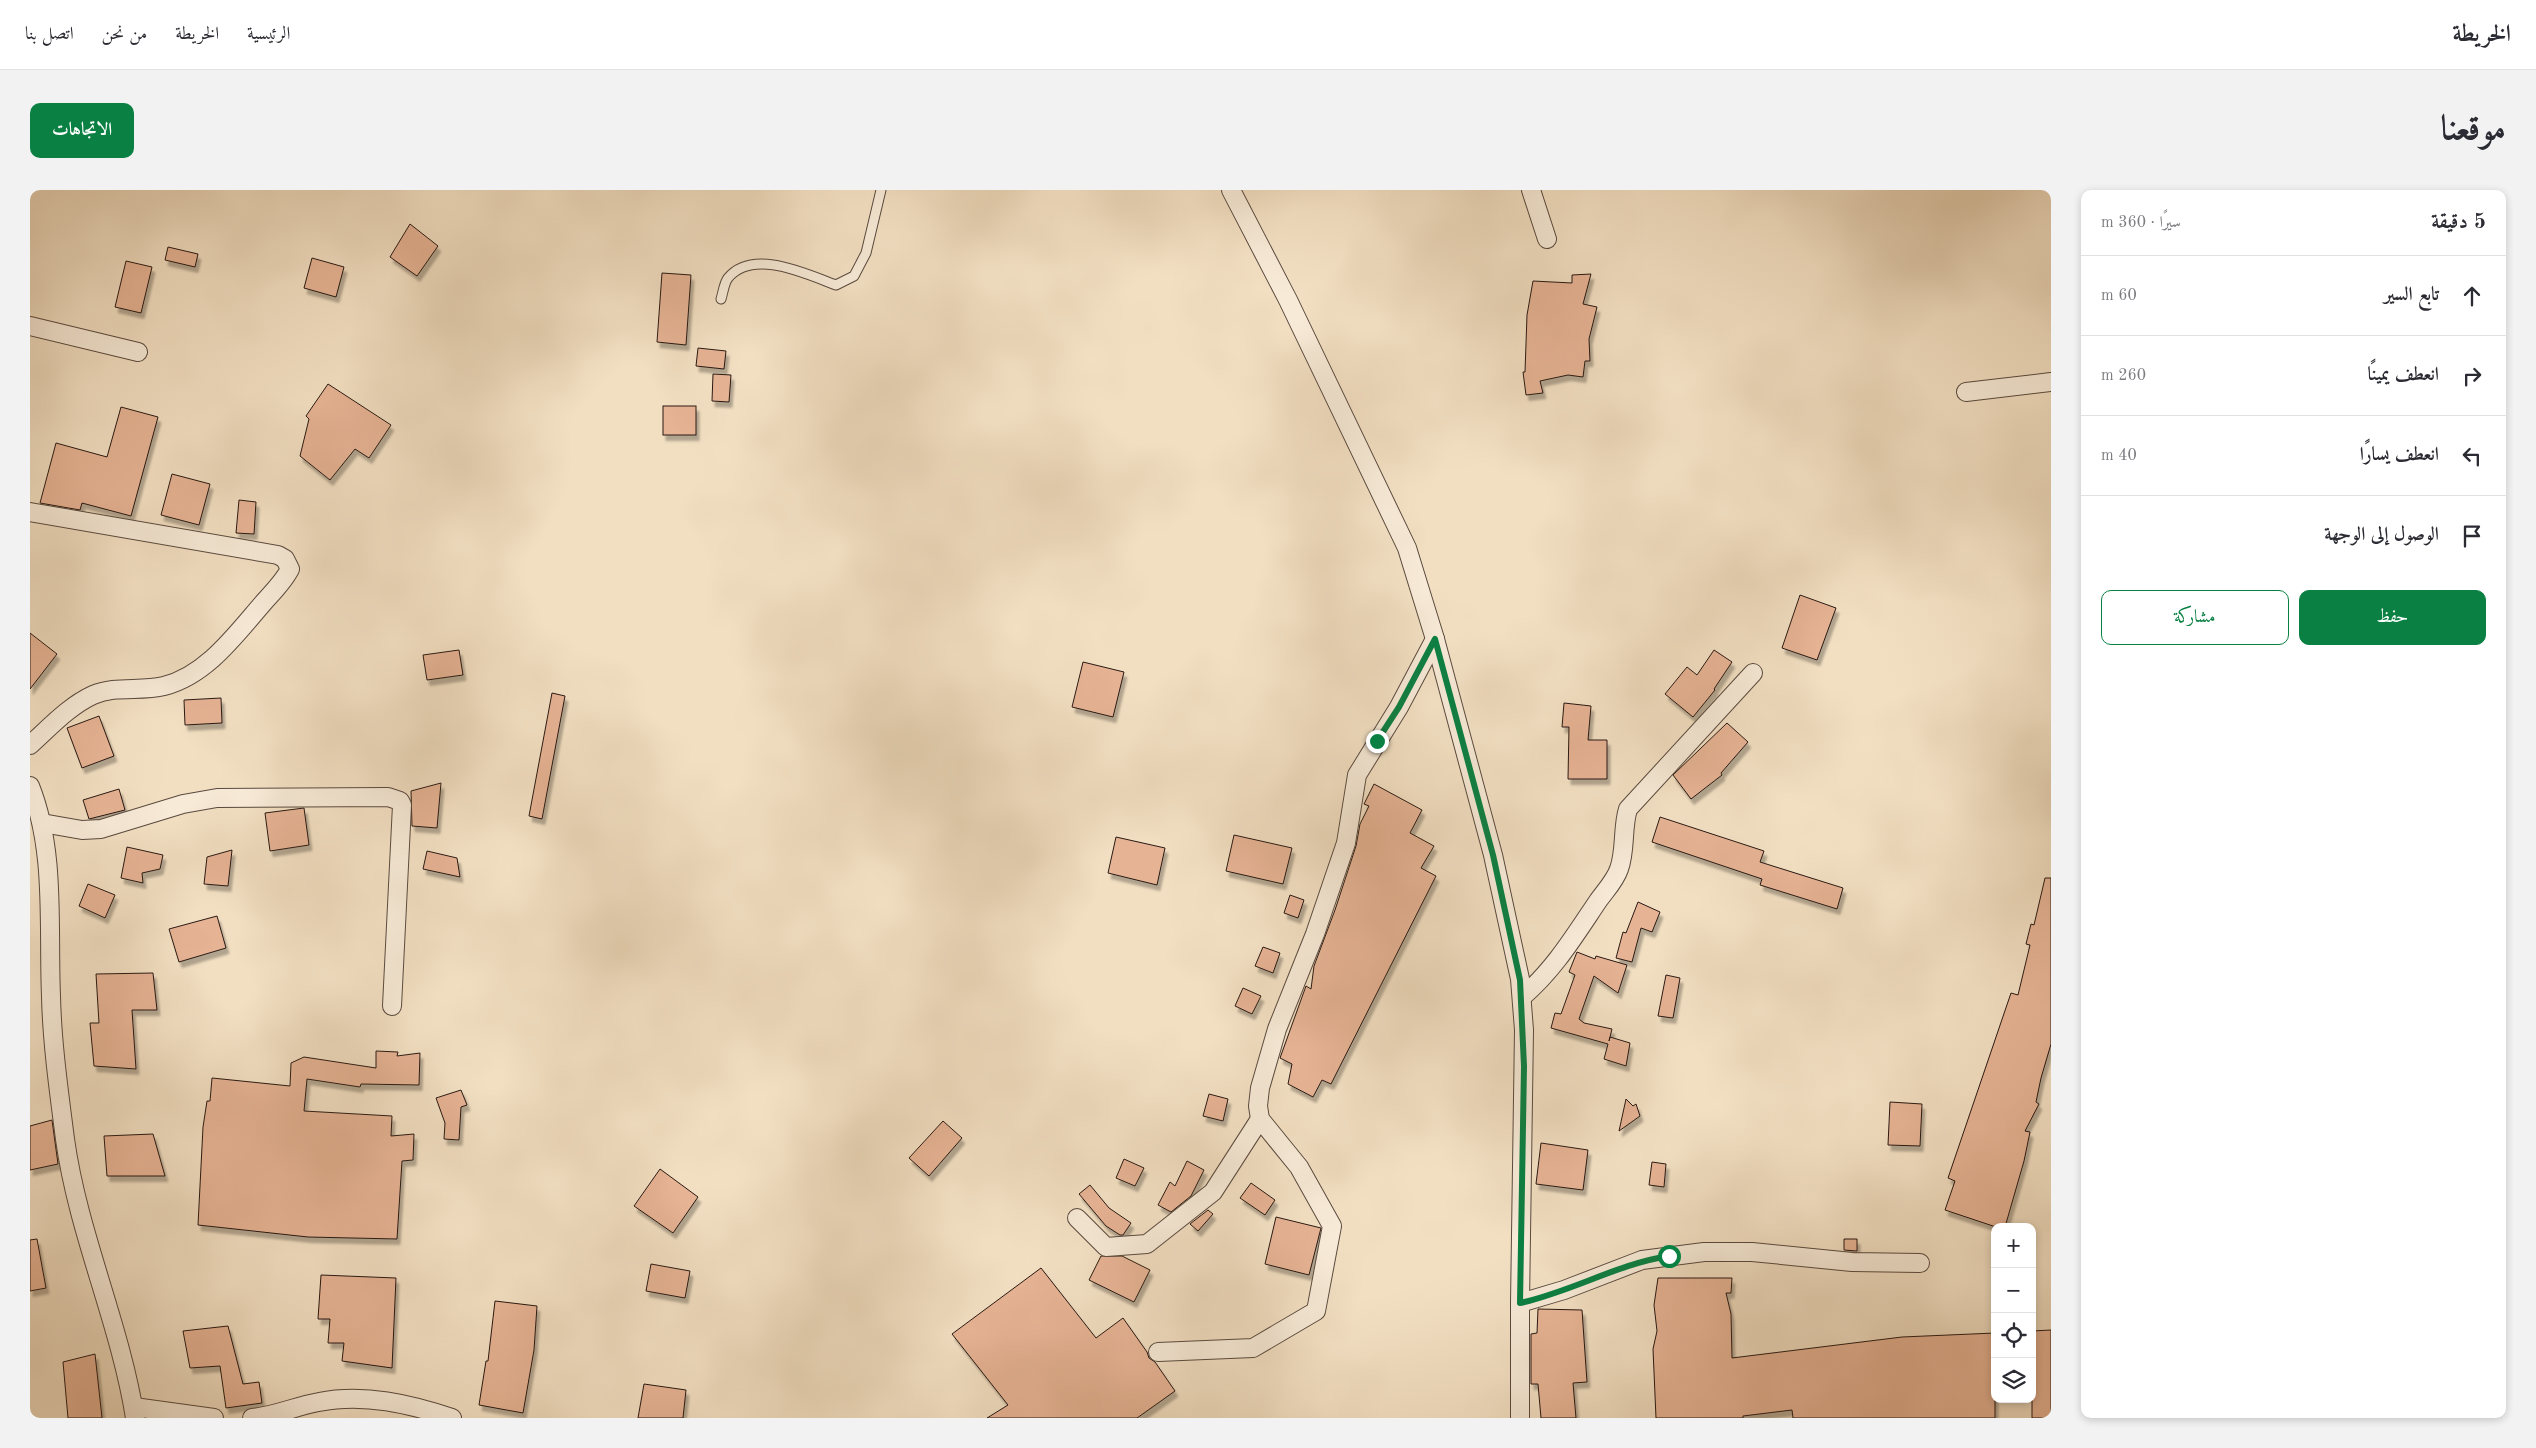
<!DOCTYPE html>
<html lang="ar">
<head>
<meta charset="utf-8">
<style>
  :root { --surface:#fff; --page:#f2f2f3; --text:#2b2b33; --muted:#7c7c81; --line:#e1e1e2; --accent:#0b8043 }
  body { margin:0; font-family:"Old Standard TT",Amiri,serif; background:var(--page); color:var(--text); direction:rtl }
  .controls { position:absolute; right:15px; bottom:15px; display:grid; overflow:hidden; border-radius:10px; box-shadow:0 2px 8px #0003 }
  .controls button { width:45px; height:45px; display:grid; place-items:center; padding:0; border:0; border-bottom:1px solid var(--line); background:var(--surface); color:var(--text); font:25px sans-serif }
  .stop { position:absolute; width:15px; height:15px; margin:-11px; border:4px solid #0b8043; border-radius:50%; background:#fff }
  .stop.end { background:#0b8043; border-color:#fff; box-shadow:0 1px 5px #0008 }
  .list { margin:0; padding:0; list-style:none }
  h2 { display:flex; justify-content:space-between; align-items:center; height:65px; margin:0; padding:0 20px; font-size:21px }
  h2 small { font-size:16px; font-weight:400; color:var(--muted) }
  .list li { display:grid; grid-template-columns:32px 1fr auto; gap:15px; align-items:center; box-sizing:border-box; height:80px; padding:0 20px; border-top:1px solid var(--line) }
  .list b { display:block; font-size:19px; white-space:nowrap }
  .list em { font-size:16px; font-style:normal; color:var(--muted) }
  .actions { display:flex; gap:10px; padding:15px 20px }
  .actions a { flex:1; padding:11px 0; border:1px solid var(--accent); border-radius:10px; text-align:center; font-size:18px; color:var(--accent) }
  .actions .main { background:var(--accent); color:#fff }
  .icon { flex:none; width:28px; height:28px; fill:none; stroke:currentColor; stroke-width:2; stroke-linecap:round; stroke-linejoin:round }
  .map { position:relative; flex:none; width:2021px; height:1228px; overflow:hidden; direction:ltr; border-radius:10px }
  header { display:flex; align-items:center; gap:30px; box-sizing:border-box; height:70px; padding:0 25px; background:var(--surface); border-bottom:1px solid var(--line) }
  header strong { font-size:24px }
  nav { display:flex; gap:28px; margin-inline-start:auto; font-size:18px }
  .intro { display:flex; align-items:center; justify-content:space-between; box-sizing:border-box; height:120px; padding:0 30px }
  h1 { margin:0; font-size:35px }
  .button { padding:12px 22px; border-radius:10px; background:var(--accent); color:#fff; font-size:18px; font-weight:700 }
  main { display:flex; gap:30px; padding:0 30px }
  aside { flex:1; background:var(--surface); border-radius:10px; box-shadow:0 2px 8px #0003 }
  .map>svg:first-child { display:block }
  .building { fill:#e6b394; stroke:#281913; filter:url(#shadow) }
  .lines { fill:none; stroke-linecap:round; stroke-linejoin:round }
  .service-casing { stroke:#5a4a3f; stroke-width:11 }
  .minor-casing { stroke:#5a4a3f; stroke-width:20 }
  .service { stroke:#f7ead7; stroke-width:9 }
  .minor { stroke:#f7ead7; stroke-width:18 }
  .route { stroke:#0b8043; stroke-width:6 }
</style>
</head>
<body>
<header>
<strong>الخريطة</strong>
<nav><a>الرئيسية</a><a>الخريطة</a><a>من نحن</a><a>اتصل بنا</a></nav>
</header>
<div class="intro"><h1>موقعنا</h1><a class="button">الاتجاهات</a></div>
<main>
<aside>
<h2>5 دقيقة<small>سيرًا · 360 m</small></h2>
<ul class="list">
<li><svg class="icon" aria-label="ahead" viewBox="0 0 24 24"><path d="M12 20V5M6 11l6-6 6 6"/></svg><div><b>تابع السير</b></div><em>60 m</em></li>
<li><svg class="icon" aria-label="right" viewBox="0 0 24 24"><path d="M7 20v-9h11M14 6l5 5-5 5"/></svg><div><b>انعطف يمينًا</b></div><em>260 m</em></li>
<li><svg class="icon" aria-label="left" viewBox="0 0 24 24"><path d="M17 20v-9H6M10 6l-5 5 5 5"/></svg><div><b>انعطف يسارًا</b></div><em>40 m</em></li>
<li><svg class="icon" aria-label="arrive" viewBox="0 0 24 24"><path d="M6 21V4h12l-3 4 3 4H6"/></svg><div><b>الوصول إلى الوجهة</b></div></li>
</ul>
<div class="actions"><a class="main">حفظ</a><a>مشاركة</a></div>
</aside>
<div class="map">
<svg width="2021" height="1228" viewBox="0 0 2021 1228">
  <defs>
    <filter id="shadow"><feDropShadow dx="3" dy="5.5" stdDeviation="1" flood-color="#0004"/></filter>
  </defs>
  <rect width="100%" height="100%" fill="#f2dfc2"/>
  <filter id="stains"><feTurbulence type="fractalNoise" baseFrequency=".004" numOctaves="4"/><feColorMatrix values="0 0 0 0 .2 0 0 0 0 .09 0 0 0 0 .02 0 0 0 .5 -.17"/></filter>
  <radialGradient id="worn" r=".72"><stop offset=".6" stop-color="#630" stop-opacity="0"/><stop offset="1" stop-color="#630" stop-opacity=".3"/></radialGradient>
  <g class="building">
    <path d="M380 34 408 56 387 86 360 67Z"/>
    <path d="M138 57 168 64 165 77 135 70Z"/>
    <path d="M282 68 314 77 306 107 274 98Z"/>
    <path d="M96 71 122 77 111 123 85 117Z"/>
    <path d="M632 83 661 85 656 155 627 152Z"/>
    <path d="M1561 84 1553 114 1567 117 1559 149 1560 171H1555L1553 187 1538 185 1510 191 1513 203 1496 205 1493 182H1495L1497 125 1503 91 1542 93V85Z"/>
    <path d="M668 158 696 161 694 179 666 176Z"/>
    <path d="M683 184 701 185 699 212 682 211Z"/>
    <path d="M298 194 361 235 339 268 325 259 300 290 270 266 279 229 276 226Z"/>
    <rect x="633" y="216" width="33" height="29"/>
    <path d="M91 217 128 227 101 326 52 313 50 320 10 313 26 253 77 267Z"/>
    <path d="M142 284 180 294 169 335 131 325Z"/>
    <path d="M209 310 226 312 224 344 206 343Z"/>
    <path d="M1770 405 1806 418 1787 470 1752 458Z"/>
    <path d="M0 443 27 464 0 499Z"/>
    <path d="M429 460 433 485 397 490 393 465Z"/>
    <path d="M1684 460 1702 472 1684 499 1685 500 1663 527 1635 504 1657 477 1667 485Z"/>
    <path d="M1053 472 1094 482 1083 527 1042 517Z"/>
    <path d="M522 503 535 506 512 629 499 626Z"/>
    <path d="M191 508 192 533 155 535 154 510Z"/>
    <path d="M1534 513 1561 516 1558 550H1577V589H1538L1539 537H1532Z"/>
    <path d="M69 526 84 566 52 578 37 538Z"/>
    <path d="M1697 533 1718 552 1691 583 1692 585 1661 609 1643 585Z"/>
    <path d="M411 593 407 638 382 636 381 601Z"/>
    <path d="M1344 594 1392 620 1380 643 1404 656 1391 678 1406 686 1301 894 1292 890 1283 907 1258 894 1262 874 1250 868 1276 796 1281 799 1284 776 1305 720 1326 656 1330 634 1339 616 1334 614Z"/>
    <path d="M89 599 95 620 59 629 53 610Z"/>
    <path d="M274 618 279 655 240 661 235 623Z"/>
    <path d="M1630 627 1734 661 1730 672 1813 698 1807 719 1730 695 1732 689 1622 652Z"/>
    <path d="M1204 645 1262 658 1253 694 1196 681Z"/>
    <path d="M1086 647 1135 658 1127 695 1078 683Z"/>
    <path d="M97 657 133 665 130 679 112 683 113 693 91 688Z"/>
    <path d="M202 660 198 696 174 694 177 667Z"/>
    <path d="M397 661 427 668 430 687 393 679Z"/>
    <path d="M2015 688H2021V854L2011 888 2006 912 2009 914 1995 941 2000 942 1994 971 1975 1037H1966L1915 1020 1925 991 1918 988 1981 803 1988 805 2000 755 1996 754 2001 734 2004 735Z"/>
    <path d="M58 694 85 705 75 728 49 716Z"/>
    <path d="M1260 705 1274 710 1268 728 1254 723Z"/>
    <path d="M1608 712 1630 722 1622 742 1611 738 1602 772 1586 768 1593 742 1596 743Z"/>
    <path d="M187 726 196 758 149 772 139 739Z"/>
    <path d="M1233 757 1250 763 1243 783 1225 776Z"/>
    <path d="M1547 762 1565 769 1566 766 1597 775 1588 803 1564 786 1549 829 1554 833 1582 839 1579 851 1580 847 1600 853 1596 876 1574 869 1578 854 1521 838 1525 823 1531 824 1545 785 1539 782Z"/>
    <path d="M123 783 127 820H102L106 879 64 876 60 833H69L66 784Z"/>
    <path d="M1636 785 1650 788 1643 828 1628 826Z"/>
    <path d="M1213 798 1231 806 1222 824 1205 816Z"/>
    <path d="M346 861 368 862 367 866 390 863 389 895 331 894 330 897 277 889 274 921 362 926 361 946 384 944 383 970 372 971 367 1049 278 1047 168 1035 173 937 177 911H180L182 888 260 896 261 873 274 867 346 878Z"/>
    <path d="M431 900 437 915 431 917 429 950 414 949 415 933 406 908Z"/>
    <path d="M1179 904 1198 909 1193 931 1173 926Z"/>
    <path d="M1596 909 1603 916 1606 914 1610 926 1589 941Z"/>
    <path d="M1860 912 1892 914 1890 956 1858 955Z"/>
    <path d="M22 930 28 974 0 980V936Z"/>
    <path d="M913 931 932 948 899 986 879 968Z"/>
    <path d="M123 944 135 986H77L74 946Z"/>
    <path d="M1511 953 1558 960 1553 1000 1506 994Z"/>
    <path d="M1094 969 1114 978 1105 996 1086 988Z"/>
    <path d="M1157 971 1174 980 1161 1006 1141 1022 1128 1015 1140 992 1145 996Z"/>
    <path d="M1622 972 1636 974 1634 997 1619 995Z"/>
    <path d="M630 979 668 1007 643 1043 604 1016Z"/>
    <path d="M1221 993 1245 1010 1235 1025 1210 1008Z"/>
    <path d="M1060 995 1079 1018 1101 1033 1093 1045H1090L1076 1036 1049 1004Z"/>
    <path d="M1178 1020 1183 1024 1168 1041 1160 1034Z"/>
    <path d="M1246 1027 1291 1038 1279 1085 1235 1074Z"/>
    <path d="M7 1049 16 1098 0 1101V1050Z"/>
    <path d="M1814 1049H1827V1061L1814 1060Z"/>
    <path d="M1071 1066H1092L1120 1080 1104 1112 1059 1090Z"/>
    <path d="M621 1074 660 1081 655 1108 616 1101Z"/>
    <path d="M1011 1078 1066 1148 1093 1128 1117 1162 1119 1168 1125 1172 1145 1201 1107 1228H957L978 1215 922 1144Z"/>
    <path d="M291 1085 366 1088 362 1178 312 1171 314 1153H298L300 1129H288Z"/>
    <path d="M1628 1088H1702L1701 1103H1696L1701 1124 1702 1168 1872 1147 1965 1143V1228H1763L1762 1220 1713 1226V1228H1626L1623 1159 1627 1141 1624 1115Z"/>
    <path d="M465 1111 507 1116 504 1160 493 1223 449 1215 456 1171H458Z"/>
    <path d="M1508 1119 1552 1120 1557 1192 1543 1193 1546 1228H1511L1508 1194H1501V1144L1507 1143Z"/>
    <path d="M198 1136 213 1194 229 1192 232 1213 196 1218 190 1176 160 1178 153 1141Z"/>
    <path d="M2021 1140V1228H2002V1141Z"/>
    <path d="M65 1164 72 1228H38L33 1172Z"/>
    <path d="M614 1194 656 1200 653 1228H608Z"/>
  </g>
  <g class="lines">
    <defs>
      <path id="service" d="M691 109C693 103 694 93 698 88 723 58 776 84 806 95L824 86 836 63 851 0"/>
      <g id="minor">
        <path d="M1201 0 1258 110 1377 358 1405 449 1463 665 1490 789 1494 840 1490 1113V1228"/>
        <path d="M1501 0 1517 49"/>
        <path d="M0 136 108 162"/>
        <path d="M1936 202 2021 192"/>
        <path d="M0 322 248 365 255 369 260 379C254 391 243 402 234 412 206 444 177 485 134 496 110 502 86 495 63 505 39 516 19 538 0 555"/>
        <path d="M0 596C26 661 18 736 21 806 22 853 29 902 35 949 48 1044 90 1133 105 1228"/>
        <path d="M12 633 52 640 71 639 153 614 187 608 358 607 370 611 372 615 362 816"/>
        <path d="M1492 807C1524 780 1545 745 1568 711 1575 701 1585 691 1589 679 1596 660 1592 638 1598 619L1723 483"/>
        <path d="M1047 1028 1076 1057 1117 1054 1183 1002 1230 929"/>
        <path d="M1490 1113 1534 1100 1612 1070 1674 1062H1722L1822 1072 1890 1073"/>
        <path d="M1128 1162 1223 1158 1286 1121 1302 1036 1269 977 1230 929 1228 916 1230 898 1247 839 1285 744 1316 653 1327 585 1369 517 1405 449"/>
        <path d="M104 1217 184 1228"/>
        <path d="M222 1228C245 1226 266 1216 289 1212 334 1203 380 1214 422 1228"/>
      </g>
    </defs>
    <use href="#service" class="service-casing"/>
    <use href="#minor" class="minor-casing"/>
    <use href="#service" class="service"/>
    <use href="#minor" class="minor"/>
  </g>
  <g class="lines">
    <path class="route" d="M1347 551 1369 517 1405 449 1463 665 1490 790 1494 876 1490 1113C1541 1102 1587 1074 1639 1066"/>
  </g>
  <rect width="100%" height="100%" filter="url(#stains)"/>
  <rect width="100%" height="100%" fill="url(#worn)"/>
</svg>
<div class="controls">
<button>+</button>
<button>−</button>
<button><svg class="icon" aria-label="locate" viewBox="0 0 24 24"><circle cx="12" cy="12" r="6"/><path d="M12 2v4M12 18v4M2 12h4M18 12h4"/></svg></button>
<button><svg class="icon" aria-label="layers" viewBox="0 0 24 24"><path d="M12 4l9 5-9 5-9-5zM3 14l9 5 9-5"/></svg></button>
</div>
<div class="stop" style="left:1639px;top:1066px"></div>
<div class="stop end" style="left:1347px;top:551px"></div>
</div>
</main>
</body>
</html>
